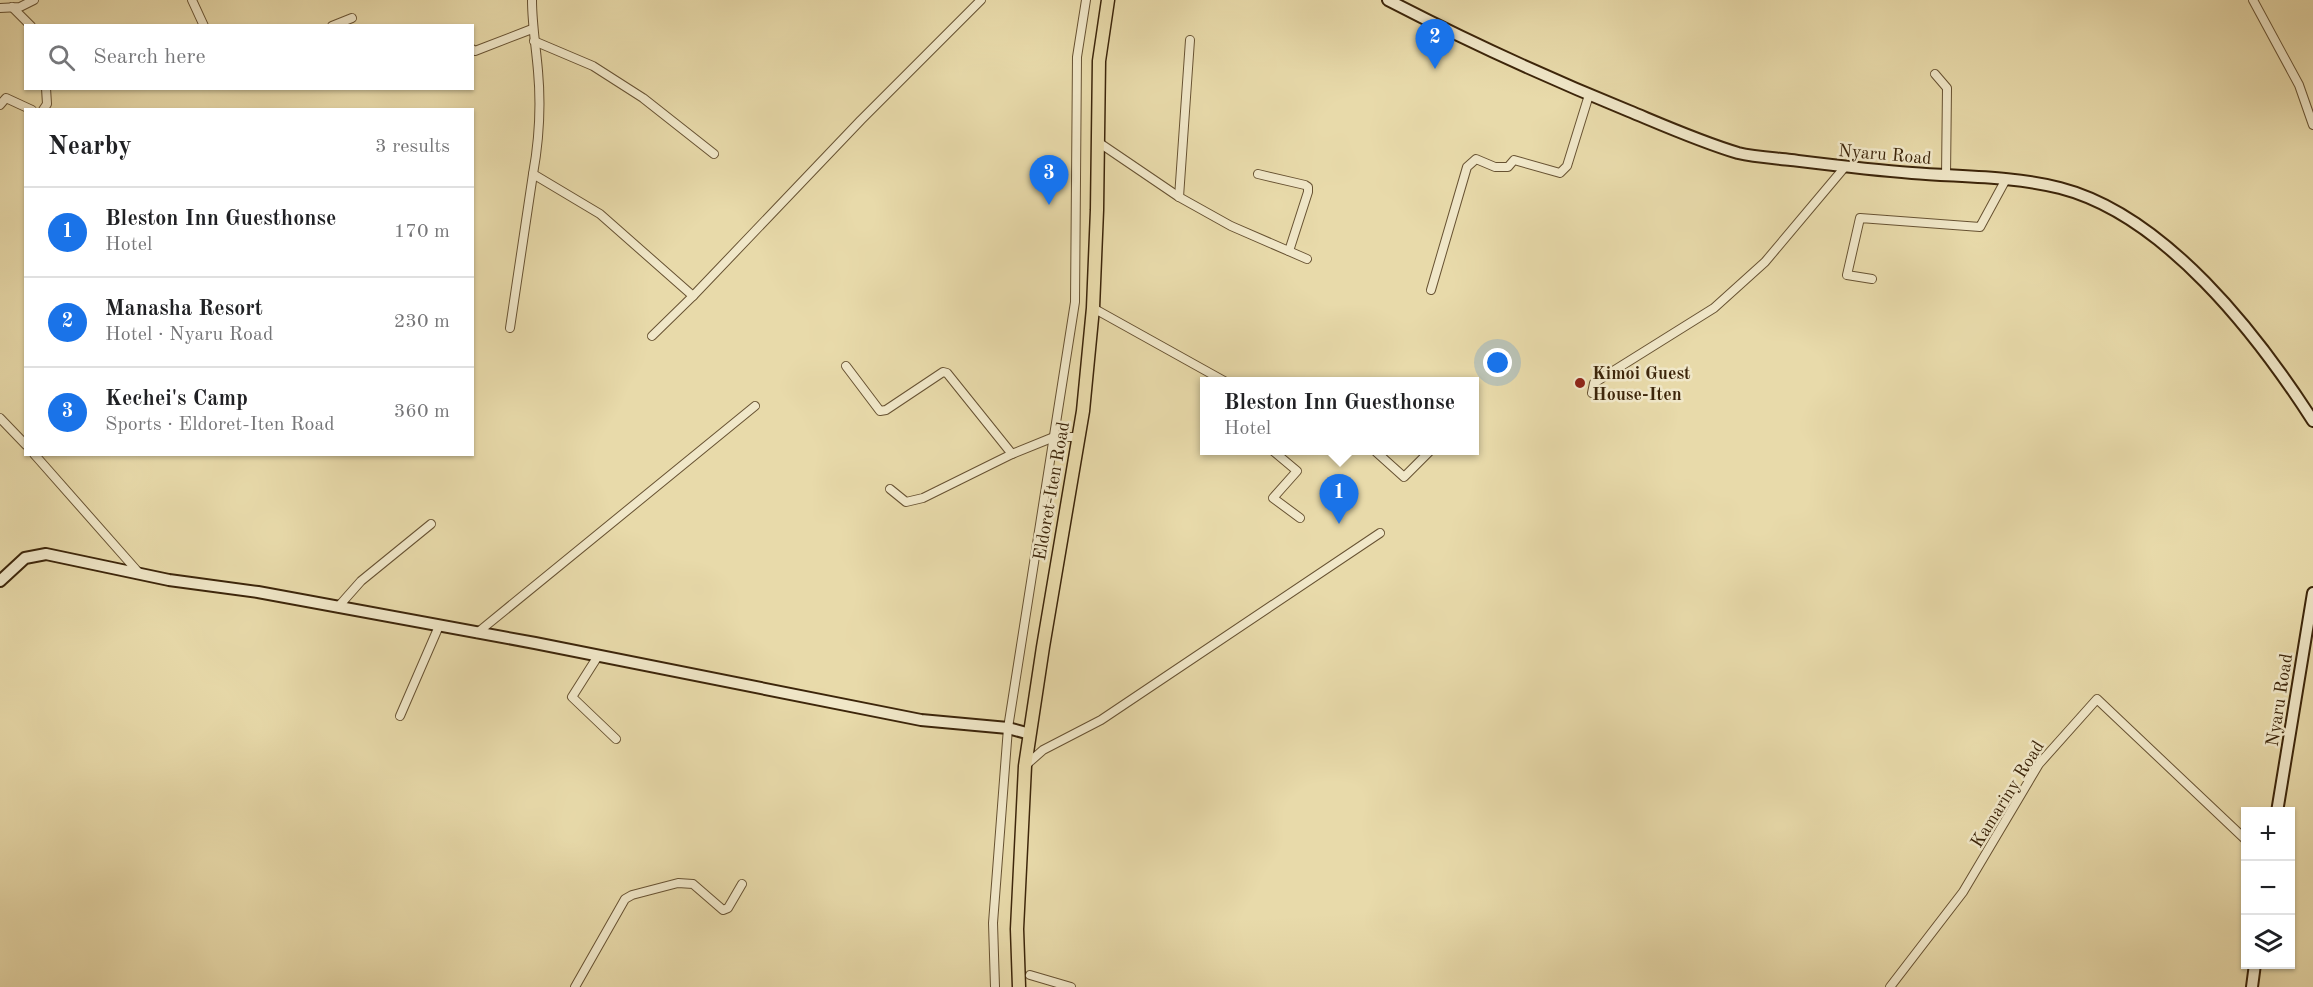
<!DOCTYPE html>
<html lang="en">
<head>
<meta charset="utf-8">
<style>
  :root { --surface:#fff; --page:#f6f6f6; --text:#202124; --muted:#757577; --line:#e0e0e0; --accent:#1a73e8 }
  body { margin:0; font-family:"Old Standard TT",serif; background:var(--page); color:var(--text) }
  .controls { position:absolute; right:18px; bottom:18px; display:grid; overflow:hidden; border-radius:0px; box-shadow:0 2px 4px #0004 }
  .controls button { width:54px; height:54px; display:grid; place-items:center; padding:0; border:0; border-bottom:2px solid var(--line); background:var(--surface); color:var(--text); font:30px sans-serif }
  .you { position:absolute; left:1498px; top:363px; width:21px; height:21px; margin:-15px; border:4px solid #fff; border-radius:50%; background:#1a73e8; box-shadow:0 0 0 9px #1a73e833 }
  .badge { display:grid; place-items:center; width:39px; height:39px; border-radius:50%; background:var(--accent); color:#fff; font-size:20px; font-weight:700 }
  .pin { position:absolute; translate:-50% -50px; filter:drop-shadow(0 2px 3px #0008) }
  .pin::after { content:''; position:absolute; top:32px; width:21px; height:18px; background:inherit; clip-path:polygon(0 0,100% 0,50% 100%) }
  .popup { position:absolute; left:1200px; top:377px; width:279px; height:78px; box-sizing:border-box; display:grid; place-content:center; border-radius:0px; background:var(--surface); filter:drop-shadow(0 2px 4px #0005); font-size:20px; white-space:nowrap; color:var(--muted) }
  .popup b { font-size:22px; color:var(--text) }
  .popup::after { content:''; position:absolute; left:50%; top:100%; margin-left:-12px; border:12px solid transparent; border-top-color:var(--surface) }
  .list { margin:0; padding:0; list-style:none }
  h2 { display:flex; justify-content:space-between; align-items:center; height:78px; margin:0; padding:0 24px; font-size:26px }
  h2 small { font-size:20px; font-weight:400; color:var(--muted) }
  .list li { display:grid; grid-template-columns:39px 1fr auto; gap:18px; align-items:center; box-sizing:border-box; height:90px; padding:0 24px; border-top:2px solid var(--line) }
  .list b { display:block; font-size:22px; white-space:nowrap }
  .list p { margin:0; font-size:20px; white-space:nowrap; color:var(--muted) }
  .list em { font-size:20px; font-style:normal; color:var(--muted) }
  .icon { flex:none; width:33px; height:33px; fill:none; stroke:currentColor; stroke-width:2; stroke-linecap:round; stroke-linejoin:round }
  .map { position:relative; flex:none; width:2313px; height:987px; overflow:hidden }
  .search { position:absolute; background:var(--surface); box-shadow:0 2px 4px #0004; left:24px; top:24px; width:450px; height:66px; display:flex; align-items:center; gap:15px; box-sizing:border-box; padding:0 21px; border-radius:0px; color:var(--muted); font-size:22px }
  .panel { position:absolute; background:var(--surface); box-shadow:0 2px 4px #0004; left:24px; top:108px; width:450px; height:348px; border-radius:0px }
  .map>svg:first-child { display:block }
  .lines { fill:none; stroke-linecap:round; stroke-linejoin:round }
  .street-casing { stroke:#675232; stroke-width:10 }
  .secondary-casing { stroke:#3c250a; stroke-width:14 }
  .primary-casing { stroke:#3c250a; stroke-width:15 }
  .street { stroke:#f0e7c8; stroke-width:8 }
  .secondary { stroke:#f0e7c8; stroke-width:10 }
  .primary { stroke:#e8daaa; stroke-width:12 }
  .poi-dot { fill:#8f2418; stroke:#f0e7c8; stroke-width:2 }
  .labels { text-anchor:middle; stroke-width:5; stroke-linejoin:round; paint-order:stroke }
  .street-label { font-size:18px; fill:#3c250a; stroke:#f0e7c8 }
  .poi-label { font-size:18px; font-weight:bold; fill:#3c250a; stroke:#f0e7c8; text-anchor:start }
</style>
</head>
<body>
<div class="map">
<svg width="2313" height="987" viewBox="0 0 2313 987">
  <rect width="100%" height="100%" fill="#e8daaa"/>
  <filter id="stains"><feTurbulence type="fractalNoise" baseFrequency=".00333" numOctaves="4"/><feColorMatrix values="0 0 0 0 .2 0 0 0 0 .09 0 0 0 0 .02 0 0 0 .5 -.17"/></filter>
  <radialGradient id="worn" r=".72"><stop offset=".6" stop-color="#630" stop-opacity="0"/><stop offset="1" stop-color="#630" stop-opacity=".3"/></radialGradient>
  <g class="lines">
    <defs>
      <g id="street">
        <path d="M192 0 204 26"/>
        <path d="M532 0C532 24 536 47 538 71 541 104 539 141 533 174L600 214 693 296"/>
        <path d="M2253 0 2299 85 2313 125"/>
        <path d="M12 7 31 26"/>
        <path d="M0 8 20 7 34 0"/>
        <path d="M332 26 352 18"/>
        <path d="M534 41 593 66 643 98 714 154"/>
        <path d="M472 49 475 51 532 29"/>
        <path d="M1935 74 1947 88 1946 176"/>
        <path d="M0 105 6 98 32 110"/>
        <path d="M43 110 47 104 46 88"/>
        <path d="M1098 142 1179 197 1231 226 1307 259"/>
        <path d="M1258 174 1305 185 1308 187V192L1289 251"/>
        <path d="M1179 197 1190 40"/>
        <path d="M1872 279 1847 275 1860 218 1980 227 2005 181"/>
        <path d="M1431 290 1467 167 1476 159 1495 167H1508L1514 160 1560 173 1567 166 1589 95"/>
        <path d="M1093 308 1226 382"/>
        <path d="M510 328 533 174"/>
        <path d="M652 336 693 296 861 120 981 0"/>
        <path d="M846 366 880 411 886 410 943 372 947 373 1012 454"/>
        <path d="M1275 382H1291"/>
        <path d="M1592 393 1594 383 1714 308 1765 262 1844 168"/>
        <path d="M0 418 26 445"/>
        <path d="M1272 450 1297 471 1273 498 1300 518"/>
        <path d="M1374 450 1404 477 1431 450"/>
        <path d="M34 454 139 573"/>
        <path d="M890 489 906 502 923 498 1012 454 1054 437H1078"/>
        <path d="M338 607 361 581 431 524"/>
        <path d="M477 633 755 406"/>
        <path d="M598 656 572 697 616 739"/>
        <path d="M400 716 439 626"/>
        <path d="M1026 765 1043 750 1101 720 1380 533"/>
        <path d="M1030 975 1071 987"/>
        <path d="M575 987 625 899 632 895 678 883 693 884 723 910 728 908 742 884"/>
        <path d="M995 987 993 923 1008 728 1075 302 1077 57 1086 0"/>
        <path d="M1890 987 1963 892 2039 764 2097 699 2246 840"/>
      </g>
      <g id="secondary">
        <path d="M1388 0C1467 41 1548 78 1629 111 1665 126 1701 142 1738 153 1755 157 1774 158 1791 160 1832 165 1872 170 1912 173 1961 177 2013 176 2060 188 2165 215 2257 334 2313 421"/>
        <path d="M0 581 25 558 46 554 169 580 258 592 535 643 921 720 1008 728 1030 734"/>
        <path d="M2277 812 2313 593"/>
        <path d="M2252 987 2255 964"/>
      </g>
      <path id="primary" d="M1019 987 1017 929 1025 766 1043 647 1083 411 1093 308 1097 210 1099 61 1108 0"/>
    </defs>
    <use href="#street" class="street-casing"/>
    <use href="#secondary" class="secondary-casing"/>
    <use href="#primary" class="primary-casing"/>
    <use href="#street" class="street"/>
    <use href="#secondary" class="secondary"/>
    <use href="#primary" class="primary"/>
  </g>
  <circle class="poi-dot" cx="1580" cy="383" r="6"/>
  <g class="labels">
    <g class="street-label">
      <text transform="translate(1885 154) rotate(5)" y="6">Nyaru Road</text>
      <text transform="translate(1051 491) rotate(-80)" y="6">Eldoret-Iten Road</text>
      <text transform="translate(2279 700) rotate(-81)" y="6">Nyaru Road</text>
      <text transform="translate(2007 794) rotate(-58)" y="6">Kamariny Road</text>
    </g>
    <g class="poi-label">
      <text x="1592" y="379">Kimoi Guest<tspan x="1592" dy="21">House-Iten</tspan></text>
    </g>
  </g>
  <rect width="100%" height="100%" filter="url(#stains)"/>
  <rect width="100%" height="100%" fill="url(#worn)"/>
</svg>
<div class="controls">
<button>+</button>
<button>−</button>
<button><svg class="icon" aria-label="layers" viewBox="0 0 24 24"><path d="M12 4l9 5-9 5-9-5zM3 14l9 5 9-5"/></svg></button>
</div>
<div class="you"></div>
<div class="pin badge" style="left:1339px;top:524px">1</div>
<div class="popup"><b>Bleston Inn Guesthonse</b>Hotel</div>
<div class="pin badge" style="left:1435px;top:69px">2</div>
<div class="pin badge" style="left:1049px;top:205px">3</div>
<div class="search"><svg class="icon" aria-label="search" viewBox="0 0 24 24"><circle cx="10" cy="10" r="6"/><path d="M15 15l6 6"/></svg>Search here</div>
<section class="panel">
<h2>Nearby<small>3 results</small></h2>
<ul class="list">
<li><span class="badge">1</span><div><b>Bleston Inn Guesthonse</b><p>Hotel</p></div><em>170 m</em></li>
<li><span class="badge">2</span><div><b>Manasha Resort</b><p>Hotel · Nyaru Road</p></div><em>230 m</em></li>
<li><span class="badge">3</span><div><b>Kechei's Camp</b><p>Sports · Eldoret-Iten Road</p></div><em>360 m</em></li>
</ul>
</section>
</div>
</body>
</html>
